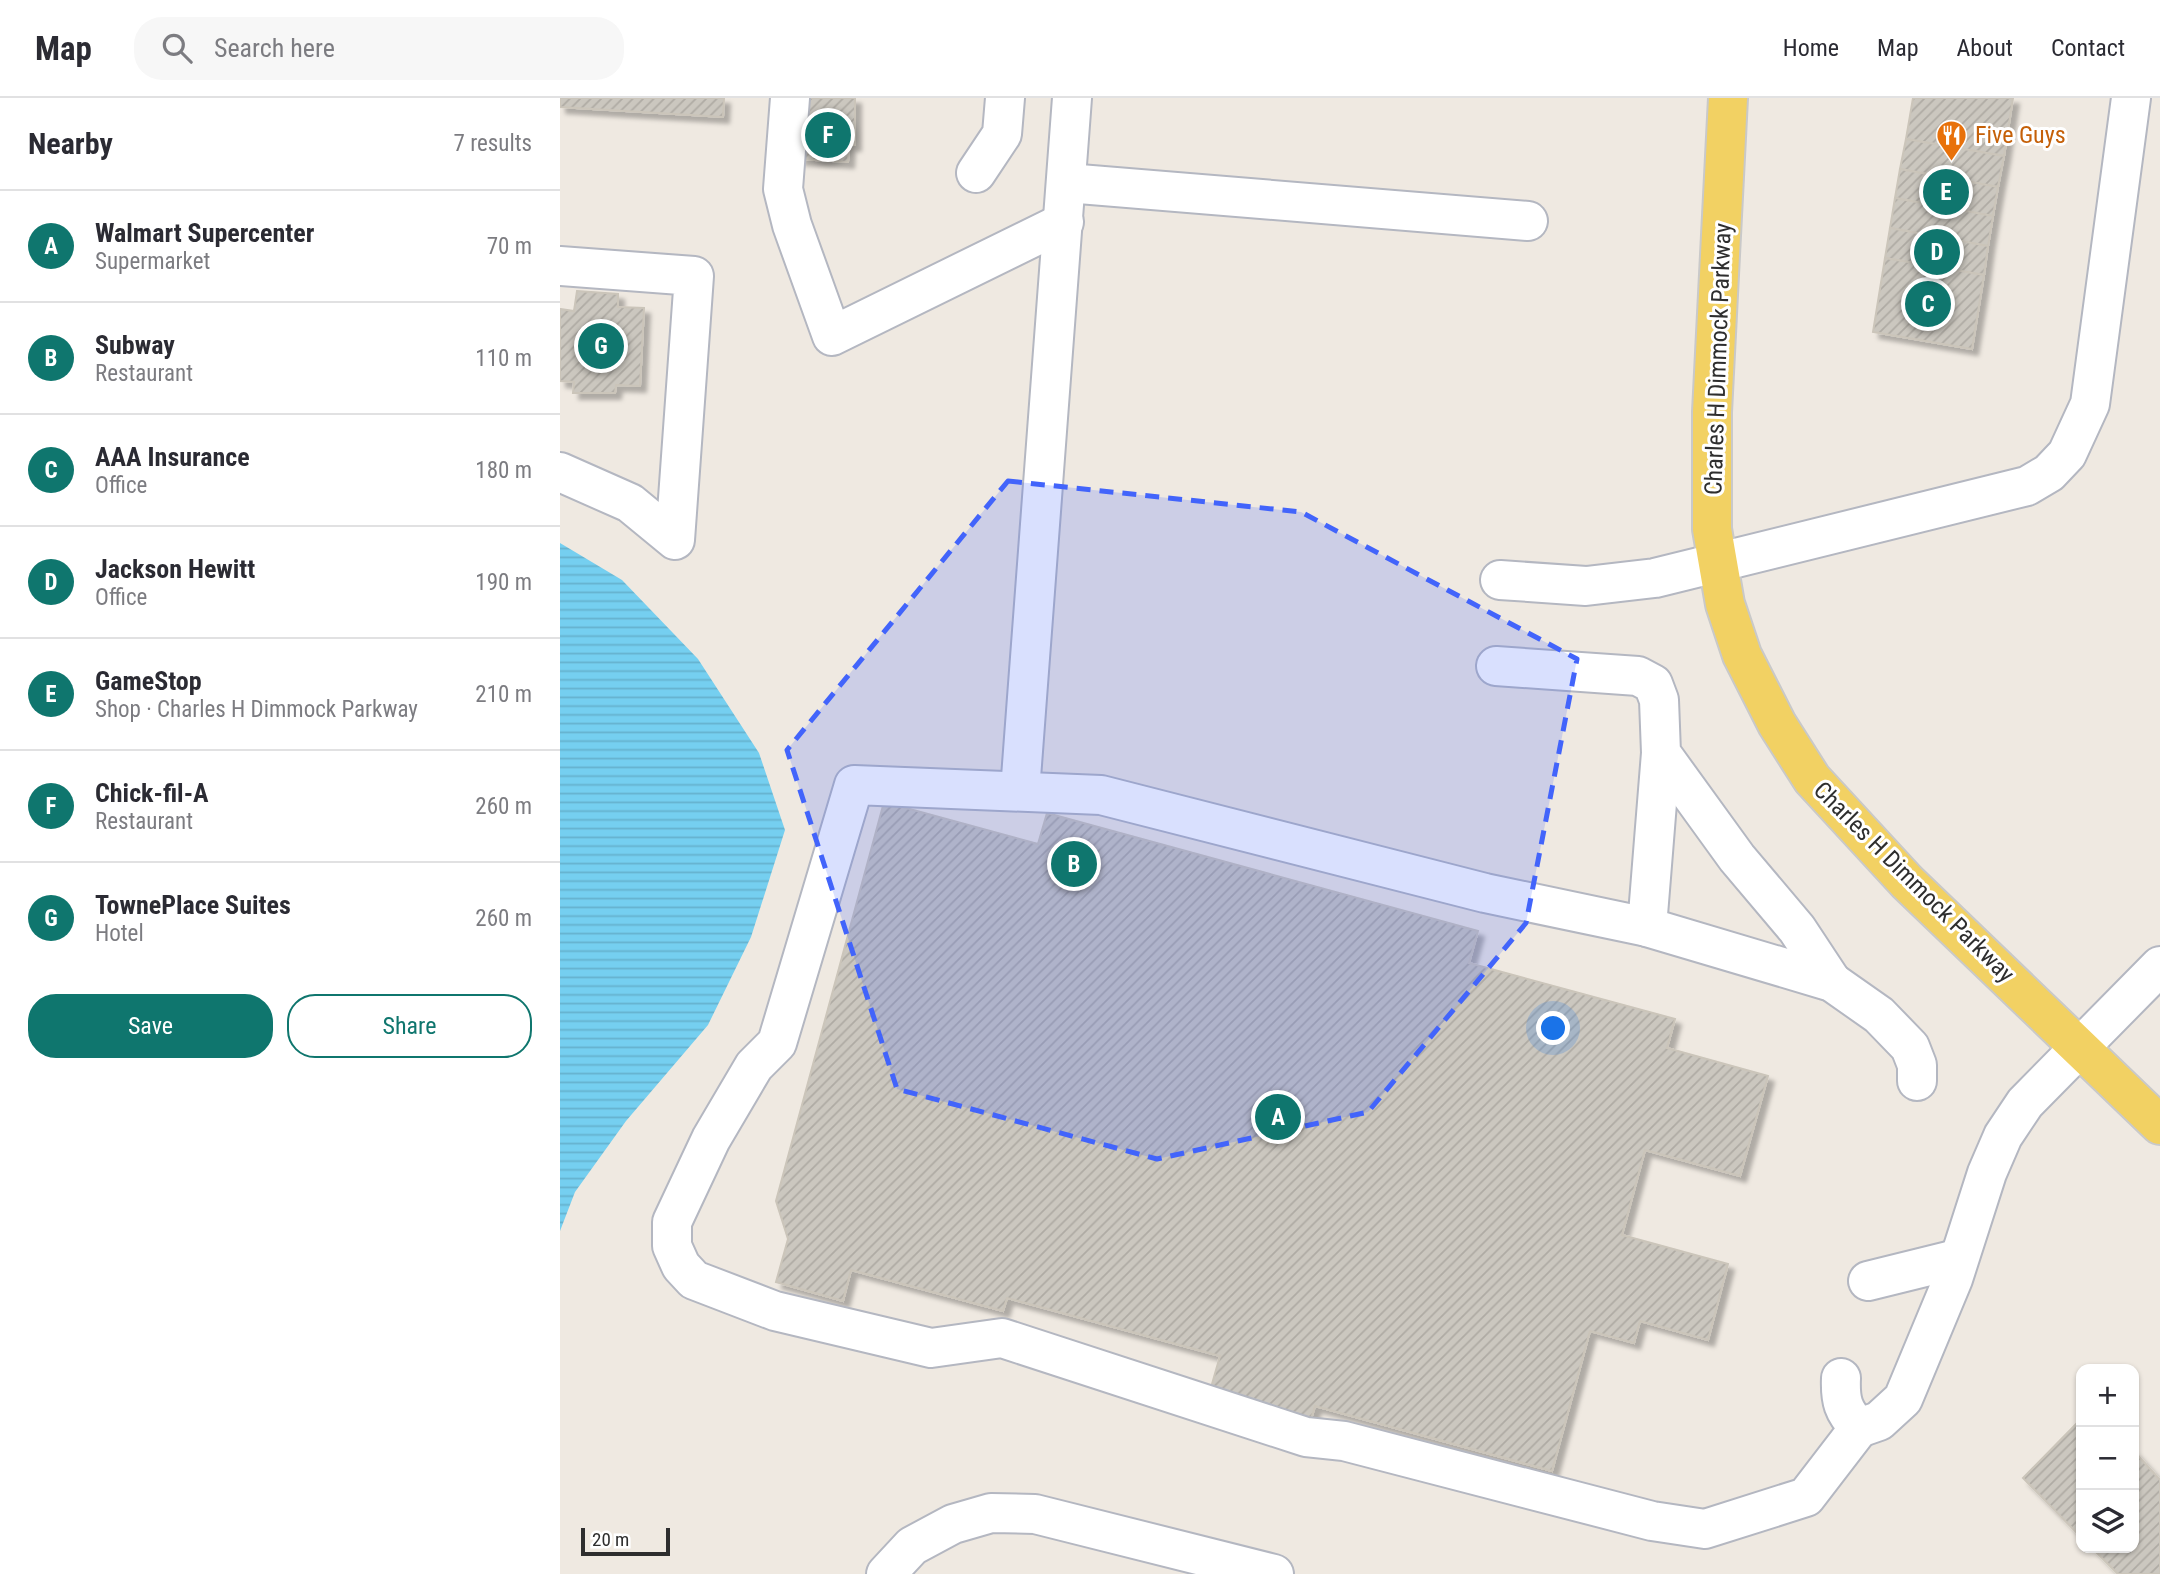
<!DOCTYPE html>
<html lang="en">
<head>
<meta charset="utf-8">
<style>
  :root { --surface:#fff; --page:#f7f7f7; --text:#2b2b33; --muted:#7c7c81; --line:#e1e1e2; --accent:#0f766e }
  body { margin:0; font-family:"Roboto Condensed",sans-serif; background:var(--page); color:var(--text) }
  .controls { position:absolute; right:21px; bottom:21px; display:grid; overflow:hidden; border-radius:14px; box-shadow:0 2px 5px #0004 }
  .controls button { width:63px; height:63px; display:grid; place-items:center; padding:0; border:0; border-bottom:2px solid var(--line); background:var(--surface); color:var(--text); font:35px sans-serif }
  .scale { position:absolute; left:21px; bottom:18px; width:89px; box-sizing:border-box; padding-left:7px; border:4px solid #2e2e2e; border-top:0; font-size:19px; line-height:24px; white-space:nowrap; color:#2e2e2e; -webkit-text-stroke:5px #fff; paint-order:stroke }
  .you { position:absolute; left:994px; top:931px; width:24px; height:24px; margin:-18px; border:5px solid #fff; border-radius:50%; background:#1a73e8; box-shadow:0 0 0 10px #1a73e833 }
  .badge { display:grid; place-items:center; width:46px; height:46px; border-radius:50%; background:var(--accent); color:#fff; font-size:23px; font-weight:700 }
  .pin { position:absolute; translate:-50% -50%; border:4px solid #fff; box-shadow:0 2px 7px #0006 }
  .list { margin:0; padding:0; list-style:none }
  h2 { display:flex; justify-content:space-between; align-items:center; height:91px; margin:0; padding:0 28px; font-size:30px }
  h2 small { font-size:23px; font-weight:400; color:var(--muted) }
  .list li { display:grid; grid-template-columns:46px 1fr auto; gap:21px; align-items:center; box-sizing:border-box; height:112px; padding:0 28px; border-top:2px solid var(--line) }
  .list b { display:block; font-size:26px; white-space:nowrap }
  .list p { margin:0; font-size:23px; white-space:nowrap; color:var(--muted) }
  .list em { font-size:23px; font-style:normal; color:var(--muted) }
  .actions { display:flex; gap:14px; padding:21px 28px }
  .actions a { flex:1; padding:16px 0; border:2px solid var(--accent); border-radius:28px; text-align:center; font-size:24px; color:var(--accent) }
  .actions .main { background:var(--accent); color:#fff }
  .icon { flex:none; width:38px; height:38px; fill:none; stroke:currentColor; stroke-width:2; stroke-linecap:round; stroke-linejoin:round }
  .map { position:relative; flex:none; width:1600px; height:1476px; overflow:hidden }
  header { display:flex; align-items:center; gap:42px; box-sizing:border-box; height:98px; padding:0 35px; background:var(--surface); border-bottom:2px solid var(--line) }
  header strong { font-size:33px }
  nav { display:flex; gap:38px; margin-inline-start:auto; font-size:24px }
  .search { width:490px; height:63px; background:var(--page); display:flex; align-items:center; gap:18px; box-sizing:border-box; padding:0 24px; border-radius:28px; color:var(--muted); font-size:26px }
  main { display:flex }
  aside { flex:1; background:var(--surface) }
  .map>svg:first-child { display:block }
  .water { fill:url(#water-rules) }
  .building { fill:url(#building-hatch); stroke:#cbc5ba; stroke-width:2; filter:url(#shadow) }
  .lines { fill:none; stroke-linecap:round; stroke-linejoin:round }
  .minor-casing { stroke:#b4b7c1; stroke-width:42 }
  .major-casing { stroke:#c9c9c9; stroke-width:42 }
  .minor { stroke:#fff; stroke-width:38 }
  .major { stroke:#f2d163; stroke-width:38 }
  .marked { fill:#4264fb; fill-opacity:0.2; stroke:#4264fb; stroke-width:5; stroke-dasharray:14 9; stroke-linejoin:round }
  .labels { text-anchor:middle; stroke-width:6; stroke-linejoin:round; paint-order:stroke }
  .food-label { font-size:24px; fill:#c56008; stroke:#fff; text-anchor:start }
  .street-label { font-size:24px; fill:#2e2e2e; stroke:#fff }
</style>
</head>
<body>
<header>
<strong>Map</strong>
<div class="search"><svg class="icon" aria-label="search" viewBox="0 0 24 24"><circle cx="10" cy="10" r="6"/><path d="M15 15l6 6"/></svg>Search here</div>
<nav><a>Home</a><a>Map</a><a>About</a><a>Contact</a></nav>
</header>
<main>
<aside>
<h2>Nearby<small>7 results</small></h2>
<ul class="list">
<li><span class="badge">A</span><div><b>Walmart Supercenter</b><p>Supermarket</p></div><em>70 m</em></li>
<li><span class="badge">B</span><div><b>Subway</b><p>Restaurant</p></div><em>110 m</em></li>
<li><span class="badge">C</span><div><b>AAA Insurance</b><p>Office</p></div><em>180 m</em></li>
<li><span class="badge">D</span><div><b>Jackson Hewitt</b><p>Office</p></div><em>190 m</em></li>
<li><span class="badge">E</span><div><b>GameStop</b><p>Shop · Charles H Dimmock Parkway</p></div><em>210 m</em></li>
<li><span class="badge">F</span><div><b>Chick-fil-A</b><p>Restaurant</p></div><em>260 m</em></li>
<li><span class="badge">G</span><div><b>TownePlace Suites</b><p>Hotel</p></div><em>260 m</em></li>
</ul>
<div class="actions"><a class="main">Save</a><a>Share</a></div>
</aside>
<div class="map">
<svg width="1600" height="1476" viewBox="0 0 1600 1476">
  <defs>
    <pattern id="water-rules" width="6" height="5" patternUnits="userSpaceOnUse" patternTransform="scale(1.75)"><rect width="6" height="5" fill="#75cff0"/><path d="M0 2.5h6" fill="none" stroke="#66b2ce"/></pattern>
    <pattern id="building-hatch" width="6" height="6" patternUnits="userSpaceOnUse" patternTransform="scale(1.75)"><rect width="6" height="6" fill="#cbc7bf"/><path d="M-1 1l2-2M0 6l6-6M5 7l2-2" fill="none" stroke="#afaba4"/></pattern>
    <filter id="shadow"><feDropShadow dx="6" dy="6" stdDeviation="2" flood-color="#0004"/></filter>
  </defs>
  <rect width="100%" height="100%" fill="#efe9e1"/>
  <path class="water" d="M0 445 62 482 138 561 199 655 225 732 191 839 148 927 66 1023 15 1094 0 1133Z"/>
  <g class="building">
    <path d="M0 0H164L163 19 0 9Z"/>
    <path d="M243 0H295V47H289L288 64 239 61Z"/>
    <path d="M1353 0H1453L1444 58 1346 41Z"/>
    <path d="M1346 41 1444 58 1438 89 1340 71Z"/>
    <path d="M1340 71 1438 89 1433 118 1335 100Z"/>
    <path d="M1335 100 1433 118 1428 148 1330 130Z"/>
    <path d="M1330 130 1428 148 1424 177 1325 160Z"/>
    <path d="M1325 160 1424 177 1412 251 1313 234Z"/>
    <path d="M17 193 58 196V209L84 210 80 288 56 287 55 295H13L14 284 0 283V211L14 213Z"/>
    <path d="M324 704 478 746 487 715 918 833 909 865 1115 921 1107 950 1208 978 1180 1078 1085 1052 1062 1137 1168 1166 1148 1242 1080 1223 1074 1245 1030 1233 992 1373 755 1308 749 1328 648 1300 660 1258 447 1200 443 1213 291 1172 283 1203 216 1184 228 1141 216 1103Z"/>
    <path d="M1521 1321V1439L1463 1380Z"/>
    <path d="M1574 1353 1600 1382V1476H1558L1532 1450H1574Z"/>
  </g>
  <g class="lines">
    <defs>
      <g id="minor">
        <path d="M230 0 223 91 232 127 272 238 504 124"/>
        <path d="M416 75 442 36 445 0"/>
        <path d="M507 85 968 123"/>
        <path d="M0 168 134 178 115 442 70 405 0 374"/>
        <path d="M940 482 1026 488 1095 480 1467 388 1489 375 1507 356 1530 306 1571 0"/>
        <path d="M936 568 1078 578 1093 586 1099 602 1101 655 1177 760 1237 831 1272 884"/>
        <path d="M460 693 512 0"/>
        <path d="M1087 829 1101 655"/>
        <path d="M1308 1183 1397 1161"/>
        <path d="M1281 1280C1280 1303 1283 1313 1299 1330L1319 1323 1343 1301 1393 1181 1427 1075 1443 1038 1465 1005 1600 868"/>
        <path d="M1299 1330 1246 1399 1145 1431 1092 1423 784 1343 746 1339 442 1240 371 1250 215 1213 134 1182 121 1168 112 1148V1124L151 1041 194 968 217 945 294 687 541 697 925 795 1087 829 1272 884 1319 917 1350 949 1357 967V983"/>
        <path d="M326 1476 352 1448 393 1426 431 1415 475 1416 714 1476"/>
      </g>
      <path id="major" d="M1168 0 1152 314V431L1165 506 1182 557 1217 626 1252 681 1347 784 1600 1027"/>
    </defs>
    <use href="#minor" class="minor-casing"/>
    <use href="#major" class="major-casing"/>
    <use href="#minor" class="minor"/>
    <use href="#major" class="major"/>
  </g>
  <path class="marked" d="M448 383 741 414 1017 561 966 825 808 1014 597 1061 337 991 227 652Z"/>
  <defs>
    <symbol id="restaurant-pin" viewBox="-11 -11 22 30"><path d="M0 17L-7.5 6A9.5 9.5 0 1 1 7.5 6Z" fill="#e8710a" stroke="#fff"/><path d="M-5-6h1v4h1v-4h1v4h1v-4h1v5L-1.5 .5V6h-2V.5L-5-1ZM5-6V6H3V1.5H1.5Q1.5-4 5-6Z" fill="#fff"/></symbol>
  </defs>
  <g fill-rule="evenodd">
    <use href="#restaurant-pin" x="1374" y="20" width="35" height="47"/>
  </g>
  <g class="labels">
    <g class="food-label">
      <text x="1415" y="45">Five Guys</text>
    </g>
    <g class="street-label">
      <text transform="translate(1158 261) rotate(-88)" y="8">Charles H Dimmock Parkway</text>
      <text transform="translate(1354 784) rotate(45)" y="8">Charles H Dimmock Parkway</text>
    </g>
  </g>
</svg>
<div class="controls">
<button>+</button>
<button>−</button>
<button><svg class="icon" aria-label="layers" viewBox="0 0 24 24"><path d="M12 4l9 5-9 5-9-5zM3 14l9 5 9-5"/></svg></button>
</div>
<div class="scale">20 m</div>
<div class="you"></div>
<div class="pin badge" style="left:718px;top:1019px">A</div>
<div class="pin badge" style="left:514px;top:766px">B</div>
<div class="pin badge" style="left:1368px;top:206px">C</div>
<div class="pin badge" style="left:1377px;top:154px">D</div>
<div class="pin badge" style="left:1386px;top:94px">E</div>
<div class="pin badge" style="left:268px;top:37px">F</div>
<div class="pin badge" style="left:41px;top:248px">G</div>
</div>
</main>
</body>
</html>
